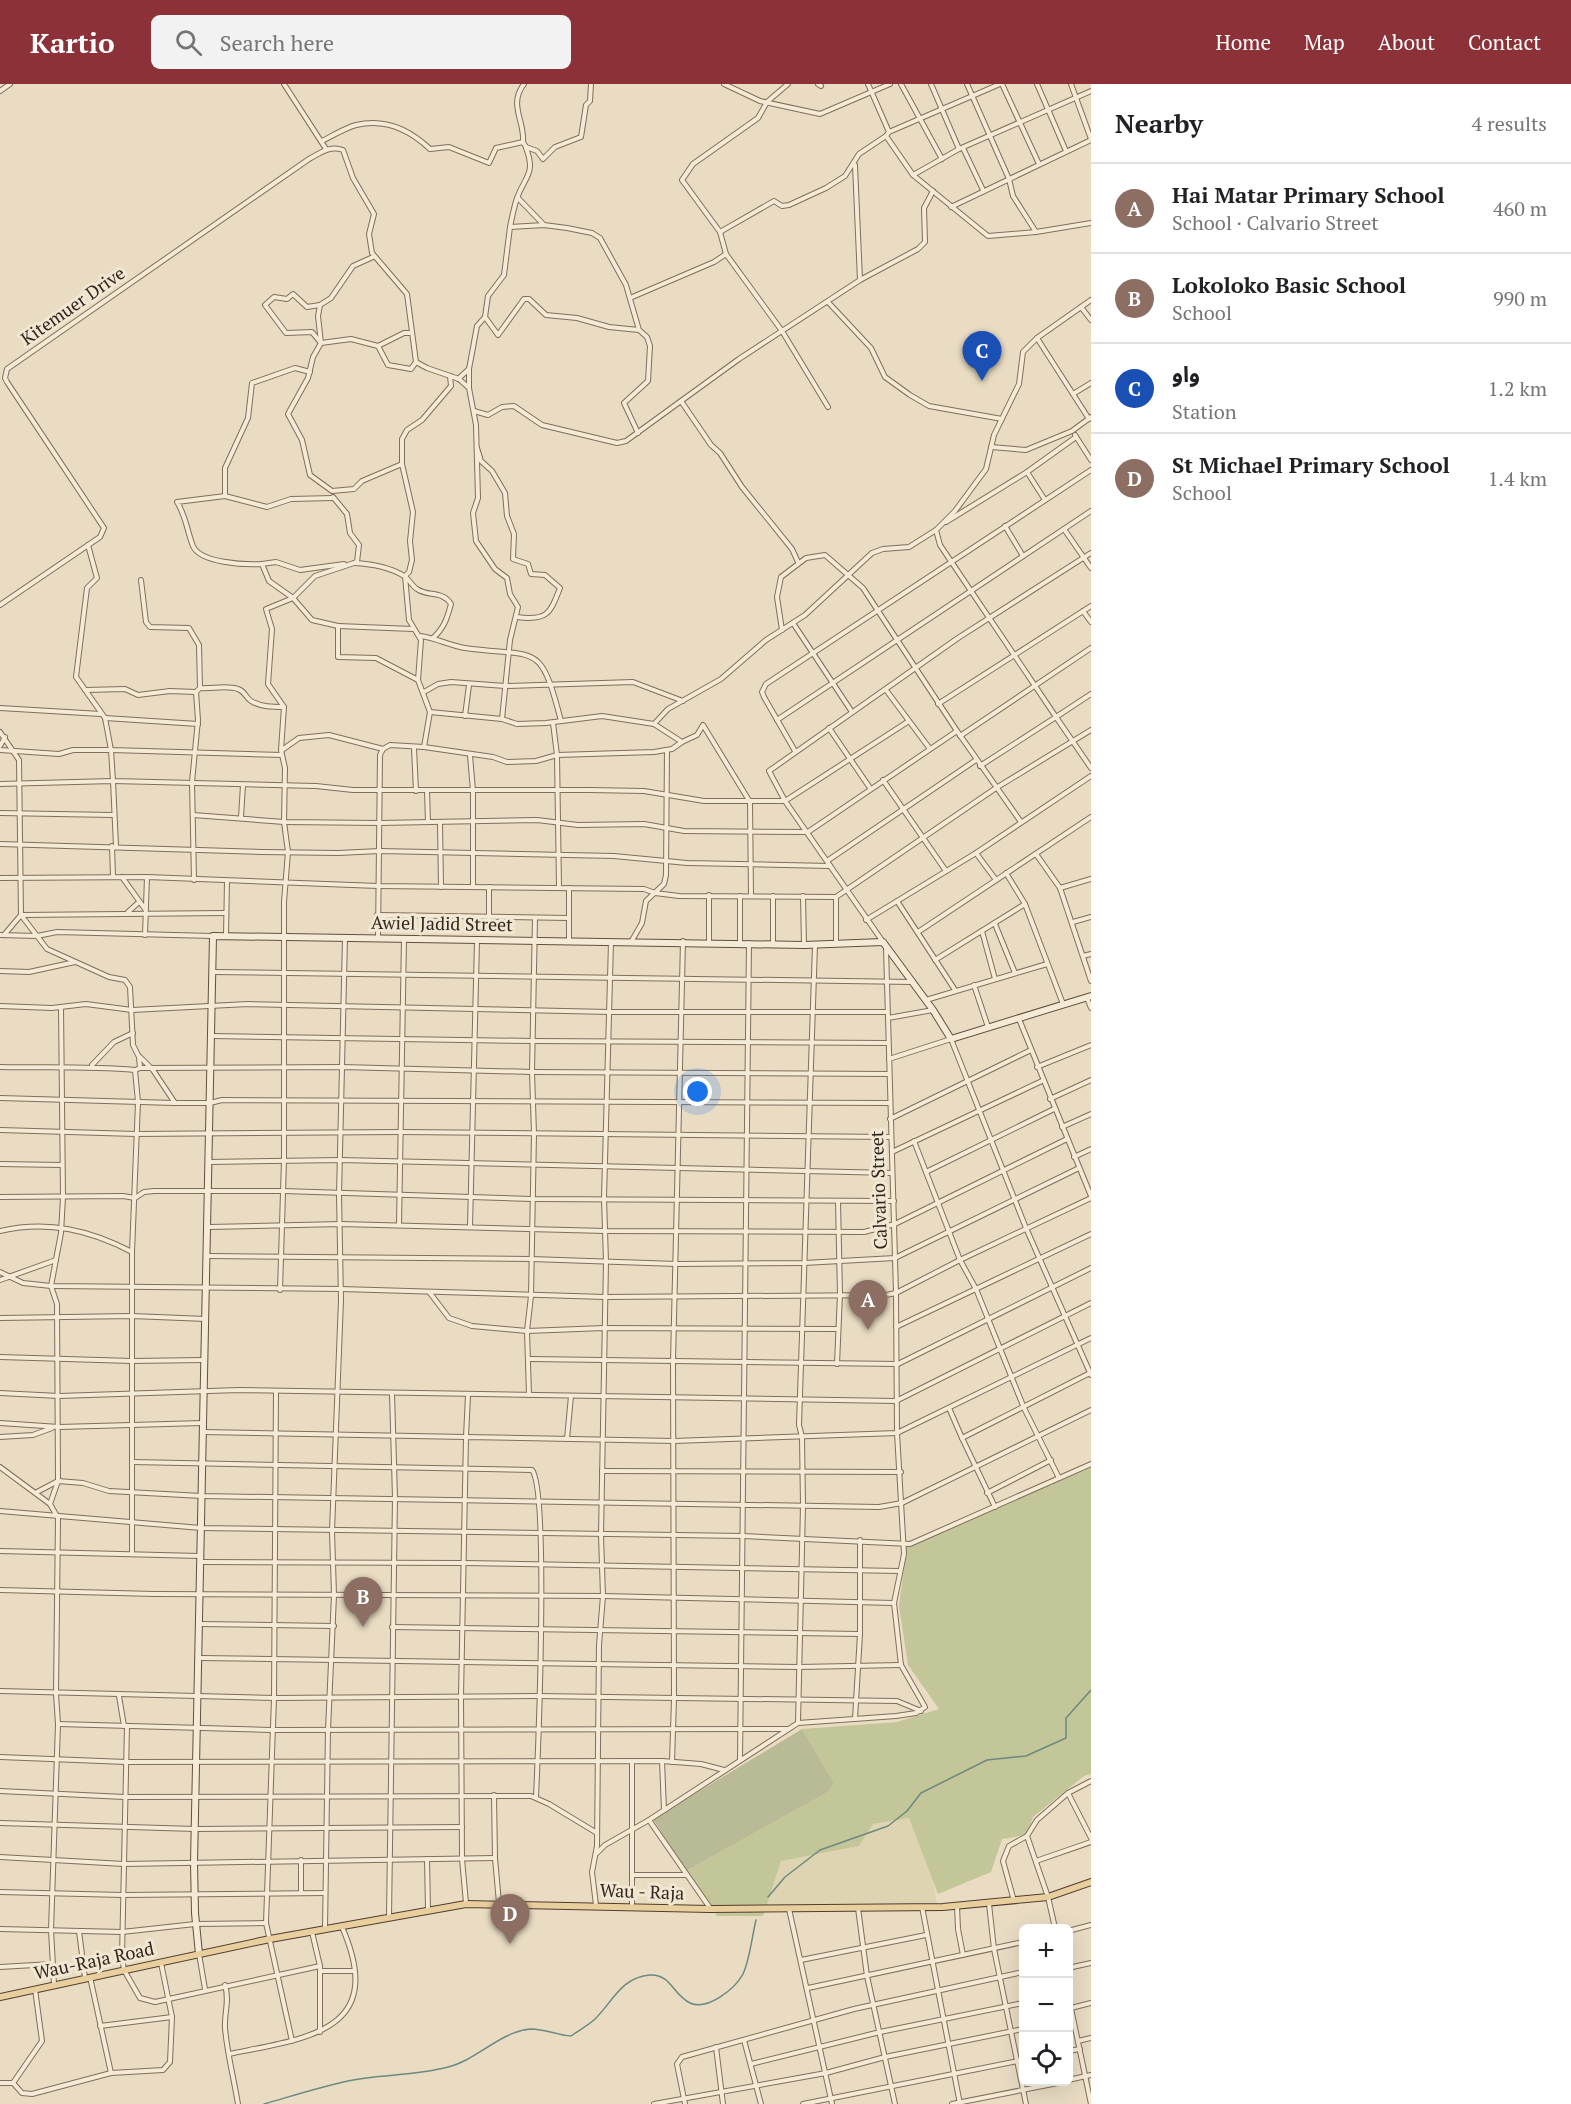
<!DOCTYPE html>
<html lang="en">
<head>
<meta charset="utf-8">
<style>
  :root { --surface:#fff; --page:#f2f2f2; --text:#202124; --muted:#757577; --line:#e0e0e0; --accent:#8b3137 }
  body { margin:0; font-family:"PT Serif","Noto Sans Arabic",serif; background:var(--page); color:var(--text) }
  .controls { position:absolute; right:18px; bottom:18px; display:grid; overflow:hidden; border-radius:9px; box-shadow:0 6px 24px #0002 }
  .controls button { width:54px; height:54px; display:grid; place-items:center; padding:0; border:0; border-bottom:2px solid var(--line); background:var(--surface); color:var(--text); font:30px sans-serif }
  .you { position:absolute; left:698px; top:1008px; width:21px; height:21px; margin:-15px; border:4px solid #fff; border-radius:50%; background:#1a73e8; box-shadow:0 0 0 9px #1a73e833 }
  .badge { display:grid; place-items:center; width:39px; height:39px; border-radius:50%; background:var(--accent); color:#fff; font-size:20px; font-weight:700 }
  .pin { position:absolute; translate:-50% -50px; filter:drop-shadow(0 2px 3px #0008) }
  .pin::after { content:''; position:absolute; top:32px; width:21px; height:18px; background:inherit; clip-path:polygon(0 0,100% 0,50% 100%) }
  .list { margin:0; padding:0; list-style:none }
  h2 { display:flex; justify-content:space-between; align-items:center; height:78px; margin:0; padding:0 24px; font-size:26px }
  h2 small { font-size:20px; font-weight:400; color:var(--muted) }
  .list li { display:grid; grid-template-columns:39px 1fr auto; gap:18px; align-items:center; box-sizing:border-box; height:90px; padding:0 24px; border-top:2px solid var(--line) }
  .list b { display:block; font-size:22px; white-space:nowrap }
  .list p { margin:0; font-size:20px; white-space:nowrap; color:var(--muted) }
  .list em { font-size:20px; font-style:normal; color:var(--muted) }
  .icon { flex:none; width:33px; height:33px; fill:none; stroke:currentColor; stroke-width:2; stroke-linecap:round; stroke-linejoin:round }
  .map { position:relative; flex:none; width:1091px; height:2020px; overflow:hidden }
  header { display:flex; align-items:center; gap:36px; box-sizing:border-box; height:84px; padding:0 30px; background:var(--accent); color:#fff }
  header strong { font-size:28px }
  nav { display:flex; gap:33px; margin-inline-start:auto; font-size:21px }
  .search { width:420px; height:54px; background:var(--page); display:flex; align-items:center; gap:15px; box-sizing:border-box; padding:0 21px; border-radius:9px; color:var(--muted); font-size:22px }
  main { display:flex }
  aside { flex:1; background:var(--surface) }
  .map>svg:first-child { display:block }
  .farmland { fill:#ded4b1 }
  .green { fill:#c3c698 }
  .cemetery { fill:#b9bb96 }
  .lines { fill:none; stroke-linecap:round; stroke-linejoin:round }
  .stream { stroke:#6d8981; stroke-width:1.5 }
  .street-casing { stroke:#816e5b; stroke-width:6 }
  .secondary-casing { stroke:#634f3f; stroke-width:8 }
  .primary-casing { stroke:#503d2f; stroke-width:8 }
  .street { stroke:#f5ead5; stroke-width:4 }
  .secondary { stroke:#f5ead5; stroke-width:6 }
  .primary { stroke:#e9ce9e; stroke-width:6 }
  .labels { text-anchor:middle; stroke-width:6; stroke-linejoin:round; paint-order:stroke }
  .street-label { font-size:18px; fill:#33271e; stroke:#f1e7d2 }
</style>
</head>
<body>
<header>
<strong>Kartio</strong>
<div class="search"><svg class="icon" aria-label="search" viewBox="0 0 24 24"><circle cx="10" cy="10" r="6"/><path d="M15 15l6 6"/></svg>Search here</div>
<nav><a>Home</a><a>Map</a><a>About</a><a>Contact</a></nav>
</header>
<main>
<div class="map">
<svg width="1091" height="2020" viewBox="0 0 1091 2020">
  <rect width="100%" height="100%" fill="#e9dcc3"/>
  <path class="farmland" d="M909 1734 931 1785 937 1820 766 1822 781 1777 859 1762 873 1740Z"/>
  <path class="green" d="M1091 1380V1690L1084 1692 1033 1733 1027 1751 1002 1755 991 1788 938 1810 909 1734 873 1740 859 1762 781 1777 763 1832H717L686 1787 828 1708 834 1699 802 1645 897 1638 939 1625 908 1581 899 1522 907 1462Z"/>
  <path class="cemetery" d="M802 1645 834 1699 828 1708 686 1787 653 1735Z"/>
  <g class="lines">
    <g class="stream">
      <path d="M768 1813 785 1793 820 1766 888 1742 907 1727 921 1709 987 1676 1026 1672 1066 1654V1634L1091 1606"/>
      <path d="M264 2020C292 2012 320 2003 348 1997 380 1990 415 1992 448 1983 477 1976 501 1947 531 1945 545 1945 557 1951 571 1952 578 1947 587 1942 594 1936 612 1919 621 1893 650 1891 671 1890 673 1911 690 1919 707 1927 735 1905 743 1890 750 1875 752 1852 756 1836"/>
    </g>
    <defs>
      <g id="street">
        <path d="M284 0 326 65"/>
        <path d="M724 0 760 17 820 30 890 0"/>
        <path d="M818 0 821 2"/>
        <path d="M868 0 889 48 886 52 913 91 988 152 1036 148 1091 139"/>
        <path d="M901 0 942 75"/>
        <path d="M931 0 959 65"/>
        <path d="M967 0 1009 95 1013 112 1036 148"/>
        <path d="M1002 0 1039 80"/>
        <path d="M1037 0 1066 67"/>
        <path d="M1071 0 1091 55"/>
        <path d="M0 7 10 0"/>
        <path d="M889 48 1000 0"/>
        <path d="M322 57C332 52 345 44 356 41 385 34 410 46 430 65L449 63 489 79 496 64 523 58 526 63 537 67 543 75 555 63 581 53 586 21 590 17 591 0"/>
        <path d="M523 58C525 37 508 21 524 0"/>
        <path d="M963 64 983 106"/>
        <path d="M855 81 860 196"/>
        <path d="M913 91 959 65 1091 7"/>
        <path d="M518 114 544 141"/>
        <path d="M951 123 1091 56"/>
        <path d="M510 143C512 133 514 123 517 114 525 92 536 90 526 64"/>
        <path d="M720 148 774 117 782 122 789 121 826 104 845 92 859 70 886 52"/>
        <path d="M726 170 720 148 682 96 693 80 758 34 767 18 788 0"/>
        <path d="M373 173 353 182 331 214 320 221 307 223 293 210 287 215 274 213 265 221 286 249 312 248 321 259 351 255 378 262 404 249H410"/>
        <path d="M630 214 714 178 726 170 782 247 828 323"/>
        <path d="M828 218 871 264 885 293 910 311 929 322 1002 335"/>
        <path d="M320 221 318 232 321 259 313 273 308 294 288 330 302 356 310 391 332 407 354 405 362 397 402 380"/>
        <path d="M1081 223 1091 236"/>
        <path d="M1037 254 1089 335"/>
        <path d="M378 262 388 281 411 285 416 278"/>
        <path d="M458 295 469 285 477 242 485 233"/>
        <path d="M469 303V285"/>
        <path d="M1073 310 1091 299"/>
        <path d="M681 317 739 275 860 196 918 165 925 158 924 124 933 107"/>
        <path d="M474 327 488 331 502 323 514 322 542 341 617 359 626 357 681 317 711 361 720 369 742 403 792 465 798 478"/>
        <path d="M638 349 624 319 648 297 650 262 647 253 639 246 626 201 600 154 592 149 567 144 544 141 510 143 504 191 488 212 485 233 498 251 524 215H529L546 231 577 234 609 243 639 246"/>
        <path d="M1075 351 1091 376"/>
        <path d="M991 363 1026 366 1072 347 1091 333"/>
        <path d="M477 364 481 377 492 387 505 409 507 432 514 450 513 475 528 480 531 490 545 491 560 504C550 530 547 537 517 533"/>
        <path d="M225 412V384L248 334 252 299 295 284 310 288"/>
        <path d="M333 413 347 430 350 449 359 461 357 478"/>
        <path d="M333 414 291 415 267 423 225 412 177 418C186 432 187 447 193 462 200 479 245 481 262 480L269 497 293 514 312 536 338 542V573L376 574 418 596"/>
        <path d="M1045 416 1027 388 1076 353"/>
        <path d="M946 438 1027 388"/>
        <path d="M1005 442 1023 472"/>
        <path d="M1064 445 1091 484"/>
        <path d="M936 446 940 461 1056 633 1091 610"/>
        <path d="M88 461 97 494 87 504 76 593 105 634 111 666 282 671"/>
        <path d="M354 479C372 480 390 483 404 492 409 495 412 502 417 505 428 513 442 506 451 520 447 535 444 544 433 554"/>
        <path d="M262 480 276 478 300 486 344 480"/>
        <path d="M141 496 146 538 150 543 189 544 199 561 200 604 196 608 198 636 192 698 194 796"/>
        <path d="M0 521 100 453 104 444 7 298 5 294 7 285 309 75C320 69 330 61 343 66L353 94 374 130 369 150 372 169 407 210 416 278 427 284 459 295 469 304 476 341 478 414 473 429 476 457 495 485 507 494 510 510 518 523 510 556 502 635 517 640 546 639 602 632 654 640 682 658 697 651 703 641 750 718 751 812"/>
        <path d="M1083 527 1091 538"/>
        <path d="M793 539 852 628"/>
        <path d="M338 542 413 545"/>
        <path d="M782 546 777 513 781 493 806 474 825 471 863 504 957 647 1021 738"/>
        <path d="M420 552C436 554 449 561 465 564 538 574 540 556 561 637"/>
        <path d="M200 604C212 605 227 601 238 605 245 607 245 613 251 617 261 623 273 623 284 623"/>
        <path d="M85 606 125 605 138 611 170 607 196 608"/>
        <path d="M886 606 930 665"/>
        <path d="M424 608 438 600 451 598 505 602 633 598 683 617"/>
        <path d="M938 620 1091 522"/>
        <path d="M0 624 101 630"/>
        <path d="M430 628 502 635"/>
        <path d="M465 632 469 601"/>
        <path d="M105 634 198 640"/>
        <path d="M777 636 1091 427"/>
        <path d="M553 639 557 671 559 803"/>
        <path d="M654 640 668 625 721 595 766 556 805 531 872 469 883 465 909 463 936 446 955 427 986 385 994 351 1019 300 1023 268 1037 254 1091 216"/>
        <path d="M829 644 870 704"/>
        <path d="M0 648 19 676 21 831 47 865 109 893 125 896 130 903 133 961 139 973 140 984"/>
        <path d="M960 652 1091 564"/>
        <path d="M0 662 5 653"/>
        <path d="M424 663 493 673 507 678 536 677 557 671 654 668 672 665 682 658"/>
        <path d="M414 664 416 707"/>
        <path d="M0 666 59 670 73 666H111L113 697 316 702 353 706H589L644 707 704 717H785L909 637"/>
        <path d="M282 666 299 654 329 651 383 665"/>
        <path d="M795 667 764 613 762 608 766 600 1091 386"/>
        <path d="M470 671 473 707V803"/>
        <path d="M980 682 1056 633 1091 684"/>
        <path d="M883 696 946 787"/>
        <path d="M0 700 113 697 116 762"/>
        <path d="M427 707 428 738"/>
        <path d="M0 729 113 731"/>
        <path d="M193 731 284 738 380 739 537 736 578 741 644 740 684 747 808 748 957 647"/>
        <path d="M241 733 243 701"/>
        <path d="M440 739 441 803"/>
        <path d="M0 760 261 768 338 769 380 767 614 772 687 779 830 782"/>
        <path d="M112 762 113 793"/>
        <path d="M976 769 996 796"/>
        <path d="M1036 770 1060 804 1091 897"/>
        <path d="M827 777 976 676"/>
        <path d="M1006 789 1025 820 1063 920"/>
        <path d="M122 793 145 825"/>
        <path d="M0 794 147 793 378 802 644 805 655 809 679 812 836 813 996 704 1091 646"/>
        <path d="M1060 804 1091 795"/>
        <path d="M709 811V857"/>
        <path d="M740 812V858"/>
        <path d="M773 812V859"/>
        <path d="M803 812 804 861"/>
        <path d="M836 813V860"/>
        <path d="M897 817 955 906"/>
        <path d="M128 828 138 819"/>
        <path d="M377 831 569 834"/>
        <path d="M489 834V803"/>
        <path d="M866 836 976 769 1091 692"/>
        <path d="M1073 838 1091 833"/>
        <path d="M995 840 1015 889"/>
        <path d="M982 847 995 895"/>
        <path d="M918 848 1091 733"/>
        <path d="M0 851 37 852 57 848 213 852"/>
        <path d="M4 851 21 831 226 829"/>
        <path d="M145 851 147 793"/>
        <path d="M226 852 227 797"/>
        <path d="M378 854 380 671 383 665 390 661 424 663 430 628 418 596 421 556 409 536 405 492 409 488 412 476 410 457 413 428 402 380V355L407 346 422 336 451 302 450 292"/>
        <path d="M569 857V804"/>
        <path d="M631 858 642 839 646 817 664 800 666 791 667 666"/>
        <path d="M883 858 785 717 769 687 958 554 1091 469"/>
        <path d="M1083 872 1091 870"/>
        <path d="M935 876 1025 820"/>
        <path d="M0 887 29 888 75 878"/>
        <path d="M213 888 912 898"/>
        <path d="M974 901 988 943"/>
        <path d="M1087 914 1091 924"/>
        <path d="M926 916 1047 880"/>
        <path d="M0 922 52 924 86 920 132 926 248 920 610 928H887"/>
        <path d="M888 934 933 926"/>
        <path d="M1019 935 1091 1112"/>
        <path d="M212 952 532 957 888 959"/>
        <path d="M140 973 153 986 175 1019"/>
        <path d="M889 975 951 955 1026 1144 1091 1291"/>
        <path d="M92 981 114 958 133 949"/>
        <path d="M0 983C45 984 90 982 135 986L140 984 342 983 532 988 889 990"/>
        <path d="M1037 983 1091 961"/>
        <path d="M0 1014 175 1019H210L222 1016 889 1019"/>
        <path d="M1050 1015 1091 996"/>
        <path d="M890 1035 1031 966"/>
        <path d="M1062 1043 1091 1030"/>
        <path d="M0 1046 136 1050 401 1048 891 1053"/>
        <path d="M914 1057 960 1176 976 1205 1024 1324 1059 1394"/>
        <path d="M892 1068 1042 997"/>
        <path d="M1074 1073 1091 1065"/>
        <path d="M208 1078 341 1076 892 1089"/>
        <path d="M0 1080 62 1081"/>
        <path d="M926 1088 1054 1025"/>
        <path d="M0 1113 123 1112 135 1114 144 1108 154 1107H283L532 1115 894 1117"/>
        <path d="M399 1141 404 855"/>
        <path d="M209 1143 341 1140 606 1147 864 1148 895 1140 1067 1055"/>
        <path d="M470 1143 477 857"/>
        <path d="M0 1147C48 1136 90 1146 132 1168"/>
        <path d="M209 1172 531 1175 677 1180 804 1179 895 1174 1079 1084"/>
        <path d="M0 1188 23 1199 51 1202 341 1205 605 1213 886 1211 896 1209 960 1176 1091 1114"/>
        <path d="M0 1196 56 1176"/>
        <path d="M280 1206 284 1076V818L288 768 284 738 285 684 281 666 284 623 268 600 272 545 266 525 293 514 315 492 357 478"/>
        <path d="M430 1209 449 1234 472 1242 527 1247 604 1244 838 1245"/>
        <path d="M0 1234 132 1232 206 1235"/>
        <path d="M896 1243 1091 1150"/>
        <path d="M0 1273 132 1277 204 1276"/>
        <path d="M530 1275 898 1280 1091 1184"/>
        <path d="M837 1280 840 1210 838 1117"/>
        <path d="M276 1307 274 1614 266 1839 292 1957"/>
        <path d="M0 1309 59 1312 239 1306 896 1317 1091 1219"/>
        <path d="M529 1311 527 1247 531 1212 534 1050 532 988 535 834"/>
        <path d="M949 1324 962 1354"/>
        <path d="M0 1339 59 1343 203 1339"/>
        <path d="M203 1348 466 1353 468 1311"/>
        <path d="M0 1353 33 1351 52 1344"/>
        <path d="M567 1355 571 1312"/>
        <path d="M132 1378 532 1386C549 1406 538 1670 536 1713"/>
        <path d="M0 1383 50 1420"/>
        <path d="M602 1387 901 1388"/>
        <path d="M37 1408 58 1397 83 1399 109 1407 202 1412 879 1423 902 1419 1091 1326"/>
        <path d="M987 1409 1051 1376"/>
        <path d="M995 1423 962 1354 1090 1289"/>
        <path d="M0 1427 201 1444 743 1452 910 1460 1091 1380"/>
        <path d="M0 1467 200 1472"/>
        <path d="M132 1469V1168L138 1018 135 986"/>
        <path d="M201 1478 464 1479 900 1487"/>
        <path d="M0 1506 155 1510 603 1512 894 1519"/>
        <path d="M200 1540 334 1542"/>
        <path d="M392 1543 860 1550V1456"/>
        <path d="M200 1574 799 1583 901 1581"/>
        <path d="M0 1607 274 1614 538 1612 897 1617 921 1627"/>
        <path d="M119 1612 124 1642"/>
        <path d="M855 1635 860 1550"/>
        <path d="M798 1639 803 1421 802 1353 799 1341 815 861"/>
        <path d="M58 1640 271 1646 787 1645"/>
        <path d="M127 1642 122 1873 124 1886 140 1914 155 1918 320 1882"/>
        <path d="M0 1673 126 1678 662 1677 701 1680 724 1686"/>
        <path d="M740 1676 749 859"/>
        <path d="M662 1677 664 1726"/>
        <path d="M672 1678 674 1615 673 1277 683 857"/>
        <path d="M632 1679V1823"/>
        <path d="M0 1707 124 1713 531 1712 549 1720 597 1749"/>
        <path d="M1068 1709 1091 1754"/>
        <path d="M494 1711 495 1774 499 1819"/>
        <path d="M0 1739 195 1745 462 1743"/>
        <path d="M1027 1752 1048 1813 1055 1844"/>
        <path d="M597 1769 605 1761 649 1736"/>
        <path d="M0 1773 124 1780 495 1774"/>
        <path d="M427 1775 428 1825"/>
        <path d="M301 1776V1809"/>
        <path d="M1036 1777 1091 1758"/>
        <path d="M632 1791H686"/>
        <path d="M0 1808 123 1811 325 1809"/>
        <path d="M1014 1817 1003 1777 1009 1762 1027 1752 1037 1736 1068 1709 1091 1697"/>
        <path d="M466 1819 462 1775 461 1612 466 1353 674 1357 897 1349 1091 1254"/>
        <path d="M989 1820 994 1865 1026 2020"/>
        <path d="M596 1821 592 1788 597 1762 599 1561 603 1512 601 1451 606 1178 604 1114 611 858"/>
        <path d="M957 1822 958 1845 963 1871"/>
        <path d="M922 1823 960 2020"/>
        <path d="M710 1824 649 1736 798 1639 896 1632 916 1629 925 1623 901 1581 894 1519 904 1470 897 1349 896 1209 886 864"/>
        <path d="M858 1824 867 1892 895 2020"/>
        <path d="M789 1825 832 2020"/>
        <path d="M389 1833 395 1414 392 1309"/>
        <path d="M0 1845 122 1848 195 1840 266 1839"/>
        <path d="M325 1845 328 1646 334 1511 332 1447 341 1216 339 1111 345 854"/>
        <path d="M79 1847 85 1894"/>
        <path d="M1068 1847 1091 1841"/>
        <path d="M312 1848 320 1882V1948"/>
        <path d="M199 1870 205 1905"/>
        <path d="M801 1876 926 1851"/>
        <path d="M0 1883 52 1880"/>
        <path d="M1068 1884 1091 1879"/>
        <path d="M320 1887H354"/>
        <path d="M90 1893 111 1989"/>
        <path d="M54 1900 51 1846 58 1640 56 1610 58 1434 50 1420 58 1397 57 1220 51 1202 61 1149 63 1113 61 923"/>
        <path d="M225 1901C230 1917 224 1928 225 1944 227 1969 234 1995 238 2020"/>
        <path d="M808 1904 1023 1858"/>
        <path d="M1068 1910 1091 2020"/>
        <path d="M1071 1924 1091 1919"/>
        <path d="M100 1942 172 1933"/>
        <path d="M744 1956 761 2020"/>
        <path d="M1078 1957 1091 1954"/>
        <path d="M716 1963 723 2020"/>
        <path d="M1068 1967 1080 1965"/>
        <path d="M229 1970C307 1954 388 1948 342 1843"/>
        <path d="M751 1980 880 1948 1023 1919"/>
        <path d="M1068 1996 1091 1991"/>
        <path d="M0 1999H13"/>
        <path d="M13 1999 22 2009 32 2010 111 1989 163 1986 170 1978 172 1933 161 1879"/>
        <path d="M13 1999 42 1957 35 1905"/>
        <path d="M654 2020 826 1989 885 1973 1023 1945"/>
        <path d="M685 2020 677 1980 682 1973 854 1925 1023 1888"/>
        <path d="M803 2020 1023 1976"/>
        <path d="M952 2020 1063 1998"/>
      </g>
      <path id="secondary" d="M199 1870 195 1829 194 1779 213 852 804 861 883 858 933 926 951 955 1091 912"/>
      <path id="primary" d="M0 1913 270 1855 466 1820 710 1825 943 1823 1048 1813 1091 1798"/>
    </defs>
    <use href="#street" class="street-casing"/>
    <use href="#secondary" class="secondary-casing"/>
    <use href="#primary" class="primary-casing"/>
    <use href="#street" class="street"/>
    <use href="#secondary" class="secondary"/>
    <use href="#primary" class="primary"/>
  </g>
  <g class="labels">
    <g class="street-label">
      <text transform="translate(73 222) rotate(-35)" y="6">Kitemuer Drive</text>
      <text transform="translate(442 840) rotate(1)" y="6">Awiel Jadid Street</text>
      <text transform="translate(879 1106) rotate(-92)" y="6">Calvario Street</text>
      <text transform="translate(642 1808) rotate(2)" y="6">Wau - Raja</text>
      <text transform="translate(94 1877) rotate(-12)" y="6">Wau-Raja Road</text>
    </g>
  </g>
</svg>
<div class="controls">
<button>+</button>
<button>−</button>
<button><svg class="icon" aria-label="locate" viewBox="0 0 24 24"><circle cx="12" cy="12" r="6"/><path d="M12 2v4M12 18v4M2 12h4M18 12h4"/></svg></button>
</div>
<div class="you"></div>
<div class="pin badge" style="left:868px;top:1246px;background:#8d6e63">A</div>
<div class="pin badge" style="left:363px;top:1543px;background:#8d6e63">B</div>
<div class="pin badge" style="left:982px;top:297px;background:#1a4fb4">C</div>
<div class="pin badge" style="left:510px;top:1860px;background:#8d6e63">D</div>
</div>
<aside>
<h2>Nearby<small>4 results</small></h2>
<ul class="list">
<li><span class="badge" style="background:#8d6e63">A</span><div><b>Hai Matar Primary School</b><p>School · Calvario Street</p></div><em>460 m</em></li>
<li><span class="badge" style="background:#8d6e63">B</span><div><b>Lokoloko Basic School</b><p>School</p></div><em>990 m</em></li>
<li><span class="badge" style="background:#1a4fb4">C</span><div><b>واو</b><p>Station</p></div><em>1.2 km</em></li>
<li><span class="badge" style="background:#8d6e63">D</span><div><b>St Michael Primary School</b><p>School</p></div><em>1.4 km</em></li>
</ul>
</aside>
</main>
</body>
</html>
